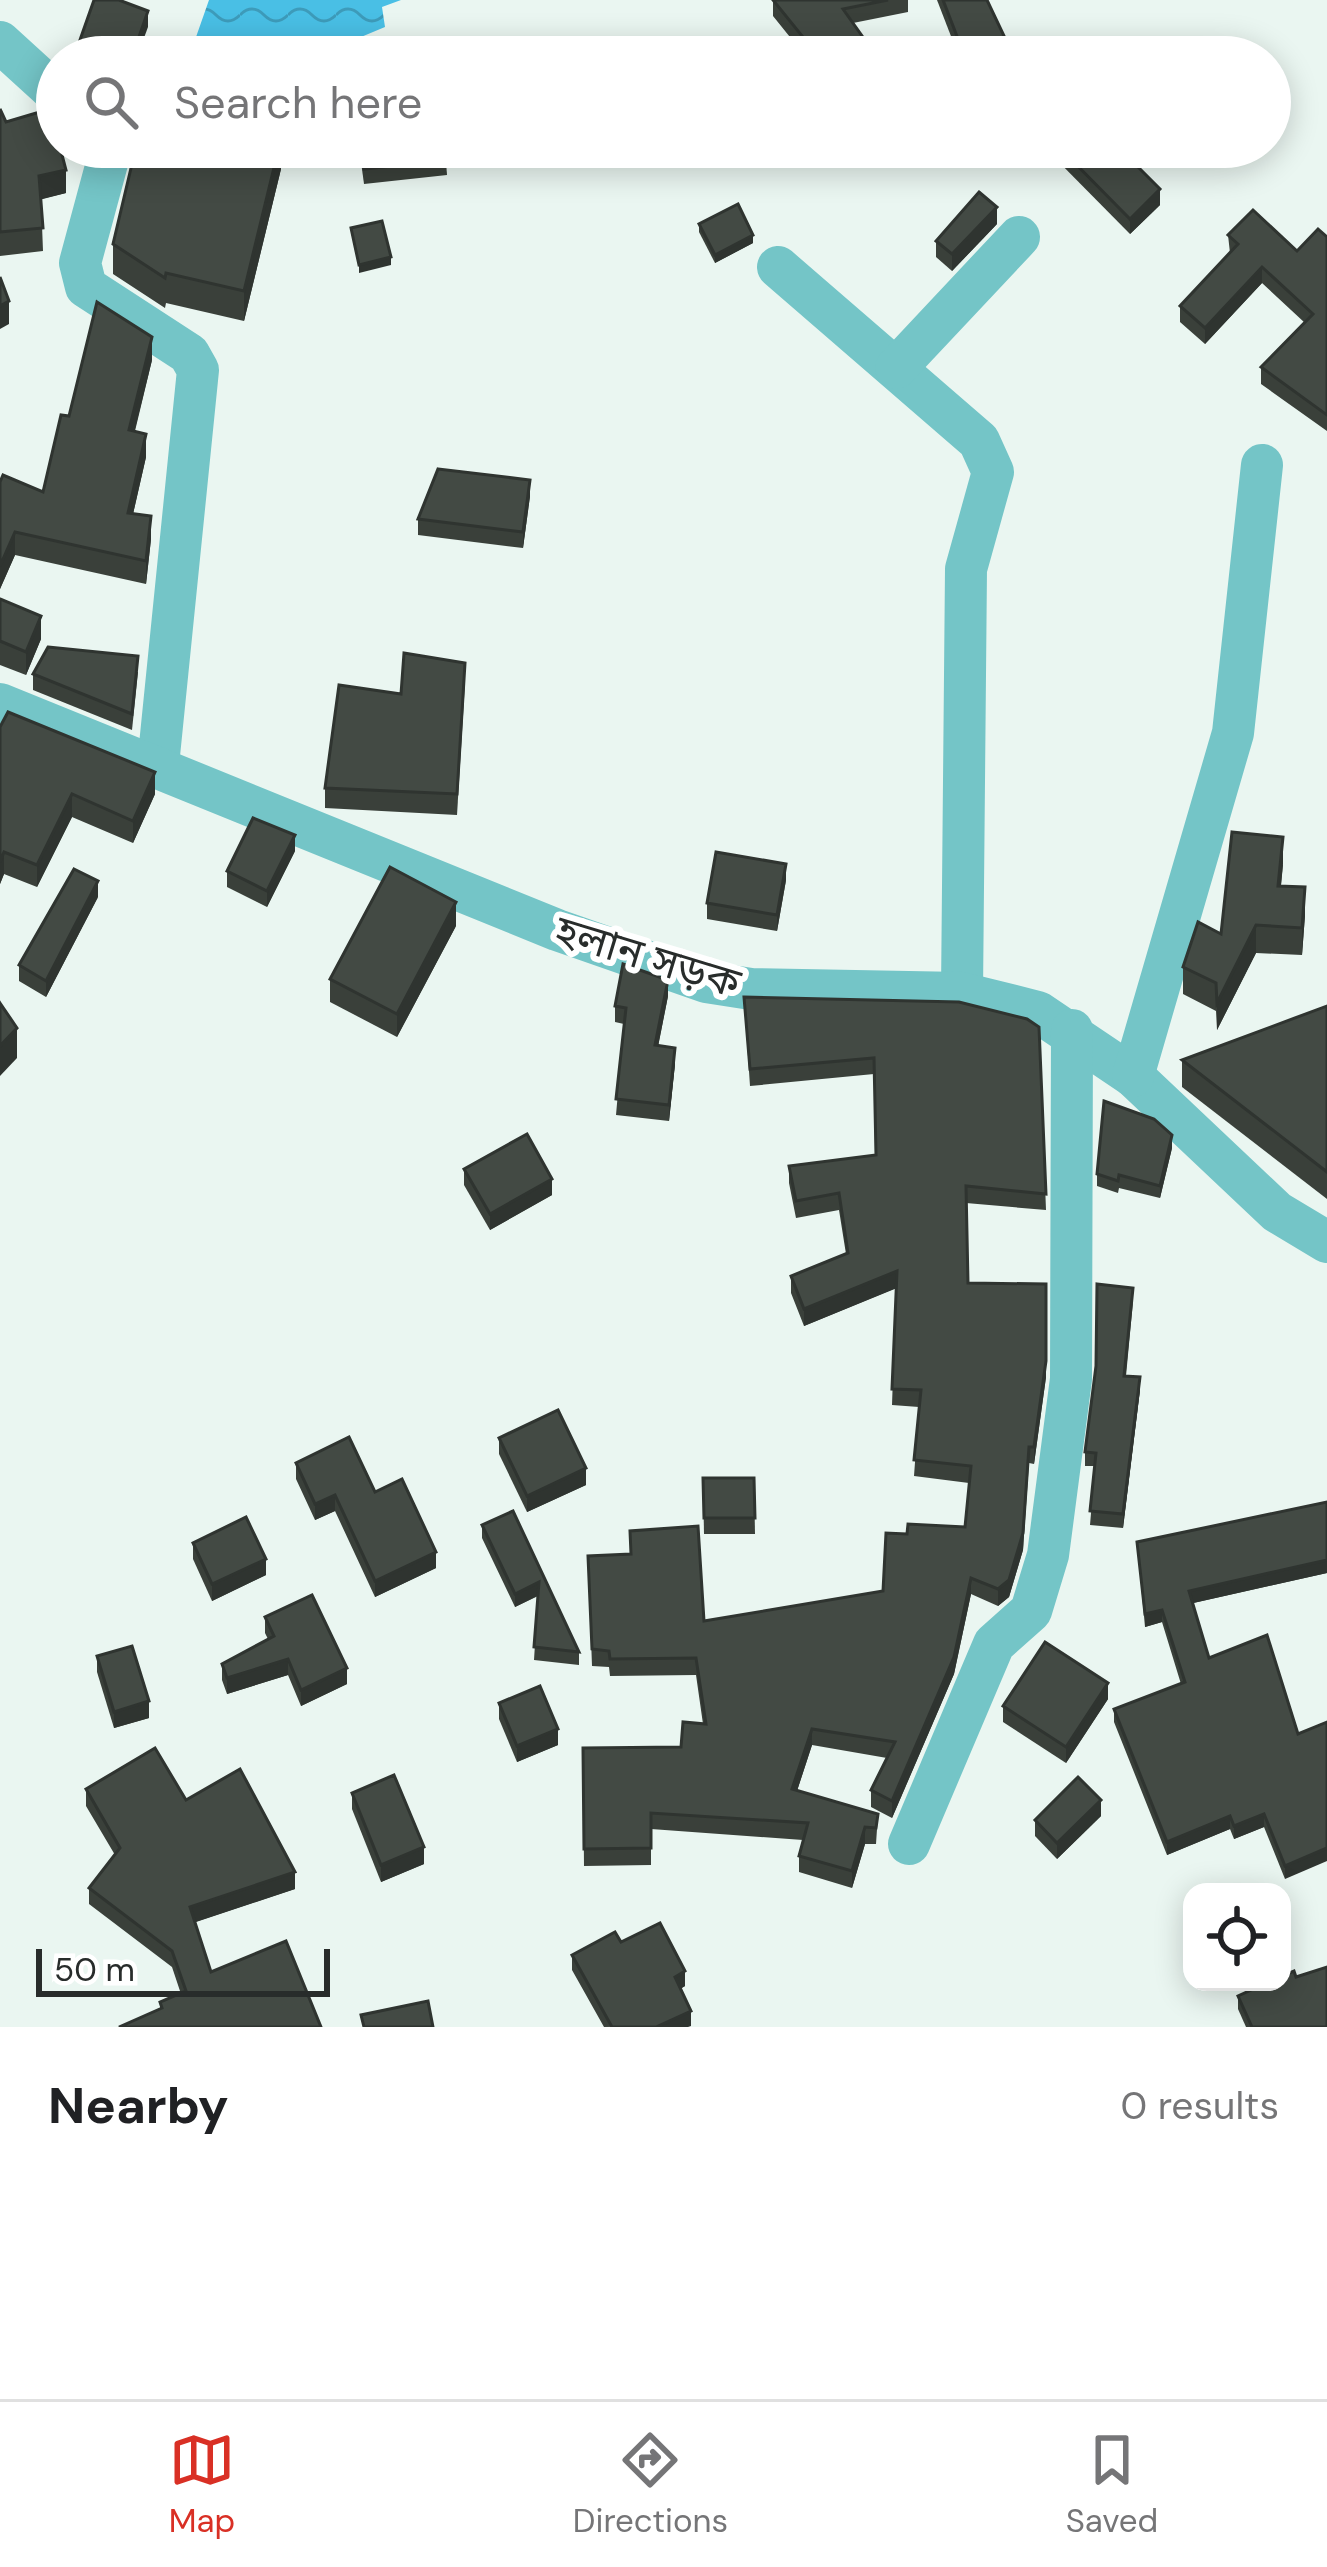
<!DOCTYPE html>
<html lang="en">
<head>
<meta charset="utf-8">
<style>
  :root { --surface:#fff; --page:#f6f6f6; --text:#202124; --muted:#757577; --line:#e0e0e0; --accent:#d93025 }
  body { margin:0; font-family:"DM Sans","Noto Sans Bengali",sans-serif; background:var(--page); color:var(--text) }
  .controls { position:absolute; right:36px; bottom:36px; display:grid; overflow:hidden; border-radius:24px; box-shadow:0 6px 30px #0003 }
  .controls button { width:108px; height:108px; display:grid; place-items:center; padding:0; border:0; border-bottom:3px solid var(--line); background:var(--surface); color:var(--text); font:60px sans-serif }
  .scale { position:absolute; left:36px; bottom:30px; width:294px; box-sizing:border-box; padding-left:12px; border:6px solid #282c2b; border-top:0; font-size:33px; line-height:42px; white-space:nowrap; color:#282c2b; -webkit-text-stroke:9px #fff; paint-order:stroke }
  .list { margin:0; padding:0; list-style:none }
  h2 { display:flex; justify-content:space-between; align-items:center; height:156px; margin:0; padding:0 48px; font-size:51px }
  h2 small { font-size:39px; font-weight:400; color:var(--muted) }
  .icon { flex:none; width:66px; height:66px; fill:none; stroke:currentColor; stroke-width:2; stroke-linecap:round; stroke-linejoin:round }
  .map { position:relative; flex:none; width:1327px; height:2027px; overflow:hidden }
  .search { position:absolute; background:var(--surface); box-shadow:0 6px 30px #0003; left:36px; right:36px; top:36px; height:132px; display:flex; align-items:center; gap:30px; box-sizing:border-box; padding:0 42px; border-radius:66px; color:var(--muted); font-size:45px }
  .sheet { height:372px; background:var(--surface) }
  nav { display:flex; justify-content:space-around; align-items:center; box-sizing:border-box; height:168px; border-top:3px solid var(--line); background:var(--surface); font-size:33px; color:var(--muted) }
  nav a { display:grid; justify-items:center; gap:6px }
  nav .on { color:var(--accent) }
  .map>svg:first-child { display:block }
  .water { fill:url(#water-waves) }
  .lines { fill:none; stroke-linecap:round; stroke-linejoin:round }
  .minor { stroke:#74c5c7; stroke-width:42 }
  .wall { fill:#3a403a }
  .shaded-wall { fill:#2f3430 }
  .building { fill:#434a44; stroke:#2f3430; stroke-width:3 }
  .labels { text-anchor:middle; stroke-width:12; stroke-linejoin:round; paint-order:stroke }
  .street-label { font-size:42px; fill:#282c2b; stroke:#fff }
</style>
</head>
<body>
<div class="map">
<svg width="1327" height="2027" viewBox="0 0 1327 2027">
  <defs>
    <pattern id="water-waves" width="16" height="10" patternUnits="userSpaceOnUse" patternTransform="scale(3)"><rect width="16" height="10" fill="#49bfe5"/><path d="M0 5q4-4 8 0t8 0" fill="none" stroke="#3d9bba"/></pattern>
  </defs>
  <rect width="100%" height="100%" fill="#eaf6f1"/>
  <path class="water" d="M209 0H401L382 7 385 27 349 42 342 57H189Z"/>
  <g class="lines">
    <g class="minor">
      <path d="M0 42 57 94"/>
      <path d="M104 147 107 163 80 263 86 287 189 354 198 370 158 765"/>
      <path d="M778 267 979 441 993 472 966 569 962 993"/>
      <path d="M896 368 1019 237"/>
      <path d="M0 704 557 930 706 982 751 989 962 993 1038 1012 1133 1076 1277 1212 1327 1242"/>
      <path d="M1133 1076 1233 733 1262 465"/>
      <path d="M909 1844 994 1644 1031 1611 1048 1555 1071 1379 1072 1030"/>
    </g>
  </g>
  <g class="wall">
    <path d="M773 0H908V12L853 23 877 57H806L773 16Z"/>
    <path d="M937 0H987L1014 57H959Z"/>
    <path d="M0 109 6 122 66 193 41 199 43 251 0 256Z"/>
    <path d="M281 147V169L244 321 166 303 165 308 113 274V244Z"/>
    <path d="M359 147H445L447 175 364 184Z"/>
    <path d="M1010 147H1035L1019 159Z"/>
    <path d="M1044 147H1118L1160 205 1130 234Z"/>
    <path d="M699 224 753 243 715 263 699 232Z"/>
    <path d="M997 224 952 271 936 257V241Z"/>
    <path d="M1228 235 1297 251 1327 237V431L1261 384V367L1305 323 1262 283 1205 344 1180 322V306L1230 253Z"/>
    <path d="M152 360 135 431 146 457 133 514 151 539 146 584 15 555 0 589V482L43 492 69 416Z"/>
    <path d="M530 496 523 548 418 535V519Z"/>
    <path d="M0 599 41 639 26 675 0 665Z"/>
    <path d="M138 672 132 730 33 690V674Z"/>
    <path d="M465 683 457 815 325 808V788L401 694Z"/>
    <path d="M0 727 155 794 133 843 72 817 37 887 4 874 0 884Z"/>
    <path d="M295 851 267 907 227 887V871Z"/>
    <path d="M1283 864 1281 886 1305 915 1302 955 1256 953 1217 1030 1216 1011 1183 994V967L1221 934Z"/>
    <path d="M786 880 777 931 707 919V903Z"/>
    <path d="M98 897 46 997 19 981V965Z"/>
    <path d="M456 926 397 1037 330 1002V979Z"/>
    <path d="M668 996 658 1046 675 1064 669 1121 616 1115 624 1024 615 1022V1006Z"/>
    <path d="M744 997 1039 1027 1046 1210 966 1203 968 1283 1046 1284V1377L1034 1464 1029 1463 1023 1550 1009 1597 998 1606 971 1594 954 1674 892 1818 871 1807V1790L887 1758 812 1745 797 1791 878 1814 876 1844H865L852 1888 799 1872V1856L803 1840 651 1829V1865L584 1866 583 1748 681 1747 703 1724 696 1675 610 1676 609 1667 592 1666 588 1556 630 1554V1531L704 1621 883 1591 907 1534 965 1527 969 1483 914 1476 919 1407 892 1405 896 1288 804 1326 791 1293V1276L846 1254 839 1210 796 1218 789 1183V1166L875 1155 874 1074 750 1086Z"/>
    <path d="M1327 1006V1199L1182 1087V1060Z"/>
    <path d="M1172 1148 1160 1198 1119 1188 1118 1193 1097 1186V1174Z"/>
    <path d="M464 1169 552 1195 490 1230 464 1185Z"/>
    <path d="M1133 1301 1126 1376 1140 1390 1123 1528 1090 1525 1095 1466H1085V1452Z"/>
    <path d="M499 1438 586 1485 527 1512 499 1454Z"/>
    <path d="M296 1463 375 1492 436 1568 375 1597 335 1511 315 1520 296 1479Z"/>
    <path d="M703 1478H754L755 1534H704Z"/>
    <path d="M513 1511 579 1652V1665L534 1660 538 1596 515 1607 482 1538V1525Z"/>
    <path d="M1137 1542 1327 1573 1193 1603 1209 1658 1298 1734 1285 1879 1264 1827 1234 1839 1230 1829 1167 1855 1114 1722V1709L1181 1684 1162 1622 1145 1627Z"/>
    <path d="M193 1543 266 1575 212 1601 193 1559Z"/>
    <path d="M265 1617 347 1684 301 1706 288 1675 227 1694 222 1680V1664L268 1639 265 1633Z"/>
    <path d="M97 1656 149 1718 114 1728 97 1672Z"/>
    <path d="M1108 1699 1066 1763 1003 1722V1706Z"/>
    <path d="M499 1703 558 1745 517 1762 499 1719Z"/>
    <path d="M86 1789 186 1800 295 1889 195 1922 211 1972 286 1941 160 2009V2002L181 1994 172 1967 89 1904V1888L115 1855 86 1806Z"/>
    <path d="M352 1793 424 1864 381 1882 352 1809Z"/>
    <path d="M1101 1816 1057 1859 1035 1836V1820Z"/>
    <path d="M621 1942 685 1986 680 1989 691 2026 604 2027 572 1970V1955Z"/>
    <path d="M1296 1977 1327 2027H1246L1238 2009V1996Z"/>
  </g>
  <g class="shaded-wall">
    <path d="M148 11V27L137 57H132Z"/>
    <path d="M279 147H281V169L244 321V291Z"/>
    <path d="M1019 147H1035L1019 159Z"/>
    <path d="M66 170V193L39 200V176Z"/>
    <path d="M1160 189V205L1130 234V219Z"/>
    <path d="M997 207V224L952 271V254Z"/>
    <path d="M753 235V243L715 263V255Z"/>
    <path d="M391 257V265L359 273V265Z"/>
    <path d="M1262 267V283L1205 344V328Z"/>
    <path d="M9 301V324L0 329V306Z"/>
    <path d="M152 337V360L129 453V430Z"/>
    <path d="M146 434V457L128 536V513Z"/>
    <path d="M530 480V496L523 548V532Z"/>
    <path d="M151 516V539L146 584V561Z"/>
    <path d="M15 532V555L0 589V566Z"/>
    <path d="M41 616V639L26 675V652Z"/>
    <path d="M155 772V794L133 843V821Z"/>
    <path d="M72 794V817L37 887V865Z"/>
    <path d="M295 835V851L267 907V891Z"/>
    <path d="M1283 837V864L1278 913V886Z"/>
    <path d="M4 852V874L0 884V862Z"/>
    <path d="M786 864V880L777 931V915Z"/>
    <path d="M98 881V897L46 997V981Z"/>
    <path d="M1305 887V915L1302 955V928Z"/>
    <path d="M456 902V926L397 1037V1014Z"/>
    <path d="M1256 925V953L1217 1030V1003Z"/>
    <path d="M668 980V996L655 1062V1045Z"/>
    <path d="M17 1028V1058L0 1076V1046Z"/>
    <path d="M675 1048V1064L669 1121V1105Z"/>
    <path d="M1172 1135V1148L1160 1198V1186Z"/>
    <path d="M552 1179V1195L490 1230V1214Z"/>
    <path d="M897 1271V1288L804 1326V1309Z"/>
    <path d="M1046 1361V1377L1034 1464V1447Z"/>
    <path d="M1140 1377V1390L1123 1528V1514Z"/>
    <path d="M1029 1447 1023 1550 1009 1597 998 1606V1589Z"/>
    <path d="M586 1468V1485L527 1512V1496Z"/>
    <path d="M335 1495V1511L315 1520V1504Z"/>
    <path d="M436 1552V1568L375 1597V1581Z"/>
    <path d="M266 1559V1575L212 1601V1584Z"/>
    <path d="M1327 1560V1573L1189 1604V1591Z"/>
    <path d="M971 1578V1594L954 1674 892 1818V1801Z"/>
    <path d="M539 1582V1595L515 1607V1594Z"/>
    <path d="M1162 1610V1622L1145 1627V1614Z"/>
    <path d="M288 1659V1675L227 1694V1678Z"/>
    <path d="M347 1668V1684L301 1706V1690Z"/>
    <path d="M1108 1683V1699L1066 1763V1747Z"/>
    <path d="M149 1701V1718L114 1728V1712Z"/>
    <path d="M558 1729V1745L517 1762V1746Z"/>
    <path d="M812 1729V1745L792 1806V1789Z"/>
    <path d="M1101 1800V1816L1057 1859V1843Z"/>
    <path d="M1264 1814V1827L1234 1839V1826Z"/>
    <path d="M1230 1816V1829L1167 1855V1842Z"/>
    <path d="M865 1827V1844L852 1888V1871Z"/>
    <path d="M424 1847V1864L381 1882V1865Z"/>
    <path d="M1327 1848V1861L1285 1879V1866Z"/>
    <path d="M295 1872V1889L190 1924V1907Z"/>
    <path d="M685 1971V1986L675 1992V1977Z"/>
    <path d="M691 2011V2026L688 2027H656Z"/>
  </g>
  <g class="building">
    <path d="M94 0H119L148 11 132 57H74Z"/>
    <path d="M773 0H888L843 9 877 57H819Z"/>
    <path d="M943 0H987L1014 57H965Z"/>
    <path d="M0 109 6 122 50 109 57 137V147H60L66 170 39 176 43 228 0 232Z"/>
    <path d="M136 147H279L244 291 166 273 165 278 113 244Z"/>
    <path d="M360 147H445L447 160 364 169Z"/>
    <path d="M1059 147H1118L1160 189 1130 219Z"/>
    <path d="M979 192 997 207 952 254 936 241Z"/>
    <path d="M738 204 753 235 715 255 699 224Z"/>
    <path d="M1253 210 1297 251 1318 229 1327 237V415L1261 367 1313 314 1262 267 1205 328 1180 306 1238 244 1228 235Z"/>
    <path d="M382 221 391 257 359 265 351 228Z"/>
    <path d="M0 277 9 301 0 306Z"/>
    <path d="M97 302 152 337 129 430 146 434 128 513 151 516 146 561 15 532 0 566V482L3 475 43 492 61 415 69 416Z"/>
    <path d="M438 469 530 480 523 532 418 519Z"/>
    <path d="M0 599 41 616 26 652 0 641Z"/>
    <path d="M48 647 138 656 132 714 33 674Z"/>
    <path d="M404 653 465 663 457 794 325 788 339 685 401 694Z"/>
    <path d="M8 712 155 772 133 821 72 794 37 865 4 852 0 862V727Z"/>
    <path d="M253 818 295 835 267 891 227 871Z"/>
    <path d="M1232 832 1283 837 1278 886 1305 887 1302 928 1256 925 1217 1003 1216 983 1183 967 1198 922 1221 934Z"/>
    <path d="M716 852 786 864 777 915 707 903Z"/>
    <path d="M390 867 456 902 397 1014 330 979Z"/>
    <path d="M74 869 98 881 46 981 19 965Z"/>
    <path d="M623 964 668 980 655 1045 675 1048 669 1105 616 1099 626 1008 615 1006Z"/>
    <path d="M744 997 959 1002 1027 1019 1039 1027 1046 1194 966 1186 968 1283 1046 1284V1361L1034 1447H1029L1023 1533 1009 1580 998 1589 971 1578 954 1657 892 1801 871 1790 895 1742 812 1729 792 1789 878 1814 876 1828 865 1827 852 1871 799 1856 808 1823 651 1813V1848L584 1849 583 1748 681 1747 683 1722 706 1724 696 1658 610 1659 609 1651 592 1649 588 1556 631 1554 630 1531 698 1526 704 1621 883 1591 886 1533 907 1534 908 1524 965 1527 971 1466 914 1460 921 1390 892 1389 897 1271 804 1309 791 1276 848 1253 839 1193 796 1201 789 1166 876 1155 874 1058 750 1069Z"/>
    <path d="M0 1003 17 1028 0 1046Z"/>
    <path d="M1327 1006V1172L1182 1060Z"/>
    <path d="M1104 1101 1154 1119 1172 1135 1160 1186 1119 1175 1118 1181 1097 1174Z"/>
    <path d="M527 1134 552 1179 490 1214 464 1169Z"/>
    <path d="M1097 1284 1133 1288 1124 1376 1140 1377 1123 1514 1090 1511 1096 1453 1085 1452 1096 1366Z"/>
    <path d="M558 1410 586 1468 527 1496 499 1438Z"/>
    <path d="M349 1437 375 1492 402 1479 436 1552 375 1581 335 1495 315 1504 296 1463Z"/>
    <path d="M703 1478H754L755 1518H704Z"/>
    <path d="M1327 1502V1560L1189 1591 1209 1658 1267 1635 1298 1734 1327 1722V1848L1285 1866 1264 1814 1234 1826 1230 1816 1167 1842 1114 1709 1185 1682 1162 1610 1145 1614 1137 1542Z"/>
    <path d="M513 1511 579 1652 534 1647 539 1582 515 1594 482 1525Z"/>
    <path d="M246 1517 266 1559 212 1584 193 1543Z"/>
    <path d="M312 1595 347 1668 301 1690 288 1659 227 1678 222 1664 274 1636 265 1617Z"/>
    <path d="M1045 1642 1108 1683 1066 1747 1003 1706Z"/>
    <path d="M132 1646 149 1701 114 1712 97 1656Z"/>
    <path d="M540 1686 558 1729 517 1746 499 1703Z"/>
    <path d="M155 1748 186 1800 240 1769 295 1872 190 1907 211 1972 286 1941 321 2027H119L162 2008 160 2002 186 1991 172 1951 89 1888 120 1848 86 1789Z"/>
    <path d="M394 1775 424 1847 381 1865 352 1793Z"/>
    <path d="M1078 1777 1101 1800 1057 1843 1035 1820Z"/>
    <path d="M660 1923 685 1971 675 1977 691 2011 656 2027H612L572 1955 615 1932 621 1942Z"/>
    <path d="M1327 1967V2027H1252L1238 1996 1269 1982H1282V1976L1294 1971 1296 1977Z"/>
    <path d="M428 2001 433 2027H364L361 2015Z"/>
  </g>
  <g class="labels">
    <g class="street-label">
      <text transform="translate(648 956) rotate(17)" y="15">হলান সড়ক</text>
    </g>
  </g>
</svg>
<div class="controls">
<button><svg class="icon" aria-label="locate" viewBox="0 0 24 24"><circle cx="12" cy="12" r="6"/><path d="M12 2v4M12 18v4M2 12h4M18 12h4"/></svg></button>
</div>
<div class="scale">50 m</div>
<div class="search"><svg class="icon" aria-label="search" viewBox="0 0 24 24"><circle cx="10" cy="10" r="6"/><path d="M15 15l6 6"/></svg>Search here</div>
</div>
<section class="sheet">
<h2>Nearby<small>0 results</small></h2>
<ul class="list">
</ul>
</section>
<nav>
<a class="on"><svg class="icon" aria-label="map" viewBox="0 0 24 24"><path d="M3 6l6-2 6 2 6-2v14l-6 2-6-2-6 2zM9 4v14M15 6v14"/></svg>Map</a>
<a><svg class="icon" aria-label="directions" viewBox="0 0 24 24"><path d="M12 3l9 9-9 9-9-9zM9 14v-3h6M13 9l2 2-2 2"/></svg>Directions</a>
<a><svg class="icon" aria-label="saved" viewBox="0 0 24 24"><path d="M7 4h10v16l-5-4-5 4z"/></svg>Saved</a>
</nav>
</body>
</html>
